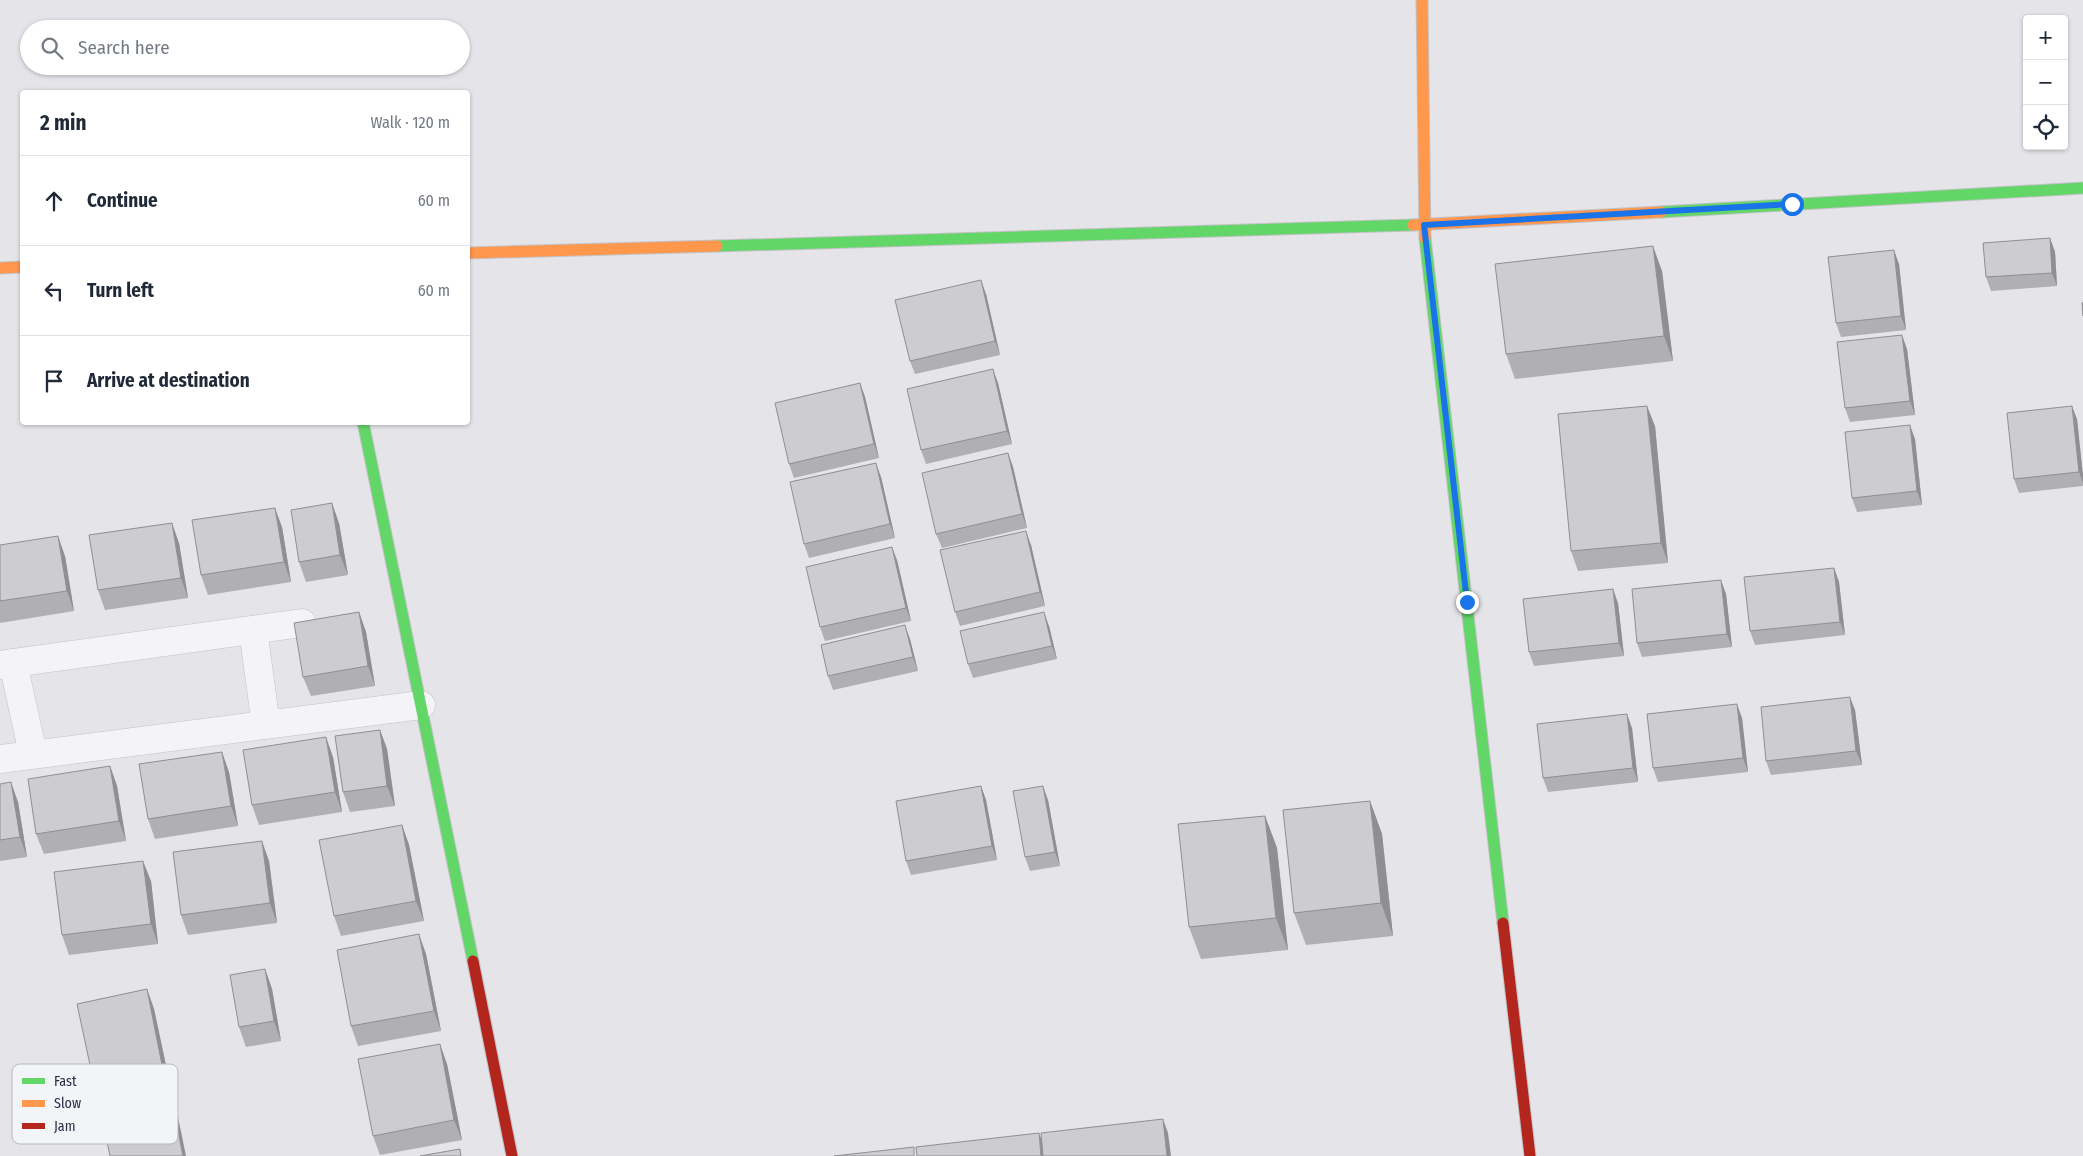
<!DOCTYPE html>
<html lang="en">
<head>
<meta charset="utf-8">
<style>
  :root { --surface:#fff; --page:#f2f2f3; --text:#1f2937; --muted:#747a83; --line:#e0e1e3 }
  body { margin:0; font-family:"Fira Sans Condensed",sans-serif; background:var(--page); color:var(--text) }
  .controls { position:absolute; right:15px; top:15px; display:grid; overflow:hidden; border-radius:5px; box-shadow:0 1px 4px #0004 }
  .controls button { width:45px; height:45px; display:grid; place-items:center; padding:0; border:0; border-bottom:1px solid var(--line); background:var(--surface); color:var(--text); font:25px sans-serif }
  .stop { position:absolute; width:15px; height:15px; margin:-11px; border:4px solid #1a73e8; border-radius:50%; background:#fff }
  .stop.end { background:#1a73e8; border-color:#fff; box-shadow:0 1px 5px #0008 }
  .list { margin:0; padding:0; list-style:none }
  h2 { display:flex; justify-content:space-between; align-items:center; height:65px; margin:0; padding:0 20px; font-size:21px }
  h2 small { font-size:16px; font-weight:400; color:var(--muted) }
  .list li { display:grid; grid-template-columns:32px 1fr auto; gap:15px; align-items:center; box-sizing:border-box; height:90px; padding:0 20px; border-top:1px solid var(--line) }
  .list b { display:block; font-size:19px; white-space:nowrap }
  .list em { font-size:16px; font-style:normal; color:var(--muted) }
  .icon { flex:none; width:28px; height:28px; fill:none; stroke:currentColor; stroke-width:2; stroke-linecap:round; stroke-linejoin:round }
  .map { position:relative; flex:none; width:2083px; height:1156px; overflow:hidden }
  .search { position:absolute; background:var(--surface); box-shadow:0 1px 4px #0004; left:20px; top:20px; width:450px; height:55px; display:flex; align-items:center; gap:12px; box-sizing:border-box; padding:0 18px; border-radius:28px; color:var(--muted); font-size:19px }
  .panel { position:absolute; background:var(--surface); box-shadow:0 1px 4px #0004; left:20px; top:90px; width:450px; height:335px; border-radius:5px }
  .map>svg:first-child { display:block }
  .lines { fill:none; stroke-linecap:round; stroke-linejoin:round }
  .street-casing { stroke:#c2c2c7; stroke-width:29 }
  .fast-casing { stroke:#c2c2c7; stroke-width:13 }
  .slow-casing { stroke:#c2c2c7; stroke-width:13 }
  .jam-casing { stroke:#c2c2c7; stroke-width:13 }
  .street { stroke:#f4f4f6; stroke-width:28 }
  .fast { stroke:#63d668; stroke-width:11 }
  .slow { stroke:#ff974d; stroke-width:11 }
  .jam { stroke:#b3261e; stroke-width:11 }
  .wall { fill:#afafb4 }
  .shaded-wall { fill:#8f8f92 }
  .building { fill:#ccccd1; stroke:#8f8f92 }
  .route { stroke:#1a73e8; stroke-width:6 }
  .key { fill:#f3f4f8; stroke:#b7b8c2; stroke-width:1 }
  .key-label { font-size:14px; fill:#2a2d44 }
</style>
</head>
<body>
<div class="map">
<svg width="2083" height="1156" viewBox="0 0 2083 1156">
  <rect width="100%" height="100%" fill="#e5e5e9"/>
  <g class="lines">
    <defs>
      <g id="street">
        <path d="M253 630 266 725"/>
        <path d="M13 663 33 754"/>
        <path d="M0 665 302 623"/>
        <path d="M0 759 421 705"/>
      </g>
      <g id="fast">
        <path d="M1661 212 2083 188"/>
        <path d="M1425 238 1503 923"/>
        <path d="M717 246 1413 225"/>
        <path d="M363 422 473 961"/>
      </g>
      <g id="slow">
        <path d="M1422 0 1425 238"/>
        <path d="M1413 225 1661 212"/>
        <path d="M468 253 717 246"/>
        <path d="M0 268 22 267"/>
      </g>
      <g id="jam">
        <path d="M1503 923 1530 1156"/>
        <path d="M473 961 512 1156"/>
      </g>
    </defs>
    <use href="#street" class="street-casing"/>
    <use href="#fast" class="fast-casing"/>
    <use href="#slow" class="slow-casing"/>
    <use href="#jam" class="jam-casing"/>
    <use href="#street" class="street"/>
    <use href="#fast" class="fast"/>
    <use href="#slow" class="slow"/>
    <use href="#jam" class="jam"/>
  </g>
  <g class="wall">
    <path d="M2050 238 2055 252 2057 286 1991 291 1986 277Z"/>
    <path d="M1899 264 1906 330 1841 337 1836 323Z"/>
    <path d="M1662 271 1673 361 1515 379 1506 354Z"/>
    <path d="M986 294 1000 355 915 374 910 361Z"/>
    <path d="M1907 349 1915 415 1850 422 1845 408Z"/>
    <path d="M860 383 865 397 879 458 794 478 789 464Z"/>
    <path d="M998 383 1012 444 926 464 921 450Z"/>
    <path d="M2077 419 2083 476V486L2019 493 2014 479Z"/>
    <path d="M1655 426 1668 563 1578 571 1571 551Z"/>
    <path d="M1915 439 1922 505 1857 512 1852 498Z"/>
    <path d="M1008 453 1013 467 1027 528 942 548 936 534Z"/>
    <path d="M881 477 895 538 809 558 804 544Z"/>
    <path d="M339 523 348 575 306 582 299 562Z"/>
    <path d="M282 527 291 582 208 595 201 575Z"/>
    <path d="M179 543 188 598 105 610 98 590Z"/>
    <path d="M0 545 65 556 74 611 0 623Z"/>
    <path d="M1031 545 1045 606 960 626 955 612Z"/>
    <path d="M897 560 911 621 825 641 820 627Z"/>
    <path d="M1834 568 1839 582 1845 635 1755 645 1750 631Z"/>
    <path d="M1726 594 1732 647 1642 657 1637 643Z"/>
    <path d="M1618 603 1624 656 1534 666 1529 652Z"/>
    <path d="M359 612 366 632 375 686 311 696 303 677Z"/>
    <path d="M1049 626 1057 659 973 678 968 664Z"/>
    <path d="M910 639 918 671 833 690 828 676Z"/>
    <path d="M1855 710 1862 765 1771 775 1766 761Z"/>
    <path d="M1742 718 1748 772 1658 782 1653 768Z"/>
    <path d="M1632 728 1638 782 1548 792 1543 778Z"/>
    <path d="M380 730 387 749 395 806 350 812 343 792Z"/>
    <path d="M333 757 342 812 259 825 252 805Z"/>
    <path d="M110 766 117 786 126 841 44 854 36 834Z"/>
    <path d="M229 772 238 826 155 839 148 819Z"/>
    <path d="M0 784 18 802 27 857 0 861Z"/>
    <path d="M981 786 986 800 997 860 911 875 906 861Z"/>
    <path d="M1048 800 1060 866 1030 871 1025 857Z"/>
    <path d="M1370 801 1382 834 1393 936 1306 945 1294 913Z"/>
    <path d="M1265 816 1277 848 1288 950 1201 959 1189 927Z"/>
    <path d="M402 825 409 845 424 921 341 936 334 916Z"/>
    <path d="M269 861 277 923 188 935 181 915Z"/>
    <path d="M151 881 158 944 69 955 62 935Z"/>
    <path d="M426 954 441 1031 358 1046 351 1026Z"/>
    <path d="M265 969 272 989 281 1041 246 1047 239 1027Z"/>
    <path d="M147 989 154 1009 170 1084 100 1099 93 1079Z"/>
    <path d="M447 1064 462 1140 380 1155 373 1136Z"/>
  </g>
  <g class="shaded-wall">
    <path d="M2050 238 2055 252 2057 286 2052 273Z"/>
    <path d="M1653 246 1662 271 1673 361 1664 336Z"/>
    <path d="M1894 250 1899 264 1906 330 1901 316Z"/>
    <path d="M981 280 986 294 1000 355 995 341Z"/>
    <path d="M1902 335 1907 349 1915 415 1910 401Z"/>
    <path d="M993 369 998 383 1012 444 1007 431Z"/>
    <path d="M860 383 865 397 879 458 874 444Z"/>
    <path d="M1647 406 1655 426 1668 563 1661 543Z"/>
    <path d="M2072 406 2077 419 2083 476V483L2079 472Z"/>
    <path d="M1910 425 1915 439 1922 505 1917 491Z"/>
    <path d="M1008 453 1013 467 1027 528 1022 514Z"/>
    <path d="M876 463 881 477 895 538 890 524Z"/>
    <path d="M332 503 339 523 348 575 340 555Z"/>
    <path d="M275 508 282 527 291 582 284 562Z"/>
    <path d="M172 523 179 543 188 598 181 578Z"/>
    <path d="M1026 531 1031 545 1045 606 1040 592Z"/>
    <path d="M58 536 65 556 74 611 67 591Z"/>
    <path d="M892 547 897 560 911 621 906 608Z"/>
    <path d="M1834 568 1839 582 1845 635 1840 622Z"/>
    <path d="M1721 580 1726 594 1732 647 1727 634Z"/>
    <path d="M1613 589 1618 603 1624 656 1619 643Z"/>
    <path d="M359 612 366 632 375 686 368 666Z"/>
    <path d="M1044 612 1049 626 1057 659 1052 646Z"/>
    <path d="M905 625 910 639 918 671 913 657Z"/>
    <path d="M1850 697 1855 710 1862 765 1856 751Z"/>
    <path d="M1737 704 1742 718 1748 772 1743 758Z"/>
    <path d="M1627 714 1632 728 1638 782 1633 768Z"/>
    <path d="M380 730 387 749 395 806 387 786Z"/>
    <path d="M326 737 333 757 342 812 335 792Z"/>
    <path d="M222 752 229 772 238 826 231 806Z"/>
    <path d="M110 766 117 786 126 841 119 821Z"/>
    <path d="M11 782 18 802 27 857 20 837Z"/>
    <path d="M981 786 986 800 997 860 992 846Z"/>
    <path d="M1043 786 1048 800 1060 866 1055 852Z"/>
    <path d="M1370 801 1382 834 1393 936 1381 903Z"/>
    <path d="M1265 816 1277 848 1288 950 1276 918Z"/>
    <path d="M402 825 409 845 424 921 416 901Z"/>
    <path d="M262 841 269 861 277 923 270 903Z"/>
    <path d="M143 861 151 881 158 944 151 924Z"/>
    <path d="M419 934 426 954 441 1031 434 1011Z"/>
    <path d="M265 969 272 989 281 1041 274 1021Z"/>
    <path d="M147 989 154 1009 170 1084 162 1065Z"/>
    <path d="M440 1044 447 1064 462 1140 454 1120Z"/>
    <path d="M171 1097 178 1117 186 1156H183Z"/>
    <path d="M1163 1119 1168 1133 1171 1156H1167Z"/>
    <path d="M1039 1133 1044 1147 1045 1156H1041Z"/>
  </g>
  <g class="building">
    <path d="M2050 238 2052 273 1986 277 1983 243Z"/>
    <path d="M1653 246 1664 336 1506 354 1495 264Z"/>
    <path d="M1894 250 1901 316 1836 323 1828 257Z"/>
    <path d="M981 280 995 341 910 361 895 300Z"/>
    <path d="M2083 302V316L2082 303Z"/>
    <path d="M1902 335 1910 401 1845 408 1837 342Z"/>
    <path d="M993 369 1007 431 921 450 907 389Z"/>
    <path d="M860 383 874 444 789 464 775 403Z"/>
    <path d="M1647 406 1661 543 1571 551 1558 414Z"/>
    <path d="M2072 406 2079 472 2014 479 2007 413Z"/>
    <path d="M1910 425 1917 491 1852 498 1845 432Z"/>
    <path d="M1008 453 1022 514 936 534 922 473Z"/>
    <path d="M876 463 890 524 804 544 790 482Z"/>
    <path d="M332 503 340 555 299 562 291 510Z"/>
    <path d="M275 508 284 562 201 575 192 520Z"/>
    <path d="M172 523 181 578 98 590 89 535Z"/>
    <path d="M1026 531 1040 592 955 612 940 550Z"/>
    <path d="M58 536 67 591 0 601V545Z"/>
    <path d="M892 547 906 608 820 627 806 567Z"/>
    <path d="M1834 568 1840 622 1750 631 1744 577Z"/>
    <path d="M1721 580 1727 634 1637 643 1632 589Z"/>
    <path d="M1613 589 1619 643 1529 652 1523 599Z"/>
    <path d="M359 612 368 666 303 677 294 623Z"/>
    <path d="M1044 612 1052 646 968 664 960 631Z"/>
    <path d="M905 625 913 657 828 676 821 645Z"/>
    <path d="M1850 697 1856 751 1766 761 1761 707Z"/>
    <path d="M1737 704 1743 758 1653 768 1647 714Z"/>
    <path d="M1627 714 1633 768 1543 778 1537 724Z"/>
    <path d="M380 730 387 786 343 792 335 736Z"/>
    <path d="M326 737 335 792 252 805 243 750Z"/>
    <path d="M222 752 231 806 148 819 139 764Z"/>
    <path d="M110 766 119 821 36 834 28 779Z"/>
    <path d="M11 782 20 837 0 840V784Z"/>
    <path d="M981 786 992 846 906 861 896 801Z"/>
    <path d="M1043 786 1055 852 1025 857 1013 791Z"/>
    <path d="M1370 801 1381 903 1294 913 1283 810Z"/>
    <path d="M1265 816 1276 918 1189 927 1178 824Z"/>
    <path d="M402 825 416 901 334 916 319 840Z"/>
    <path d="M262 841 270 903 181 915 173 852Z"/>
    <path d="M143 861 151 924 62 935 54 872Z"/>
    <path d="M419 934 434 1011 351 1026 337 950Z"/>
    <path d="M265 969 274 1021 239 1027 230 975Z"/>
    <path d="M147 989 162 1065 93 1079 77 1004Z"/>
    <path d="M440 1044 454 1120 373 1136 358 1059Z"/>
    <path d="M171 1097 183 1156H110L101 1112Z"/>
    <path d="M1163 1119 1167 1156H1043L1041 1133Z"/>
    <path d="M1039 1133 1041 1156H917L916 1147Z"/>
    <path d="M914 1147V1156H834Z"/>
    <path d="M460 1149 461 1156H420Z"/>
  </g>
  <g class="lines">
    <path class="route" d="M1467 602 1424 225 1792 204"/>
  </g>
  <rect x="12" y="1064" width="166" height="80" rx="8" class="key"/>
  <rect x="22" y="1078" width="23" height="6" fill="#63d668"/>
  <rect x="22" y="1100" width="23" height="7" fill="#ff974d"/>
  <rect x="22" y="1123" width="23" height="6" fill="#b3261e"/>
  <g class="key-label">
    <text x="54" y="1086">Fast</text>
    <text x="54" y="1108">Slow</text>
    <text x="54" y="1131">Jam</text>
  </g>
</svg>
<div class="controls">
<button>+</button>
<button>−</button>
<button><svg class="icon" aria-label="locate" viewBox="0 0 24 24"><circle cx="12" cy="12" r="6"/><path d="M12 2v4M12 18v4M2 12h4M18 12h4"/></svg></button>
</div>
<div class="stop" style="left:1792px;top:204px"></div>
<div class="stop end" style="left:1467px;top:602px"></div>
<div class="search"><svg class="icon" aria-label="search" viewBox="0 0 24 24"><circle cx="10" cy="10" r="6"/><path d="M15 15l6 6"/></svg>Search here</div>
<section class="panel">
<h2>2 min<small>Walk · 120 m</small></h2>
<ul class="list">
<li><svg class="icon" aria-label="ahead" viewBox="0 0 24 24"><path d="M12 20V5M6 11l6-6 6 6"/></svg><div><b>Continue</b></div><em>60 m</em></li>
<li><svg class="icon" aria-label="left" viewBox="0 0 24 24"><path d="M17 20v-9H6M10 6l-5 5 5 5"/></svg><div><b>Turn left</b></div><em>60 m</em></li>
<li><svg class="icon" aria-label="arrive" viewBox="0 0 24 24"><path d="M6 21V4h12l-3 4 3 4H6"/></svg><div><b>Arrive at destination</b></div></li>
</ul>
</section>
</div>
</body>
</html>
